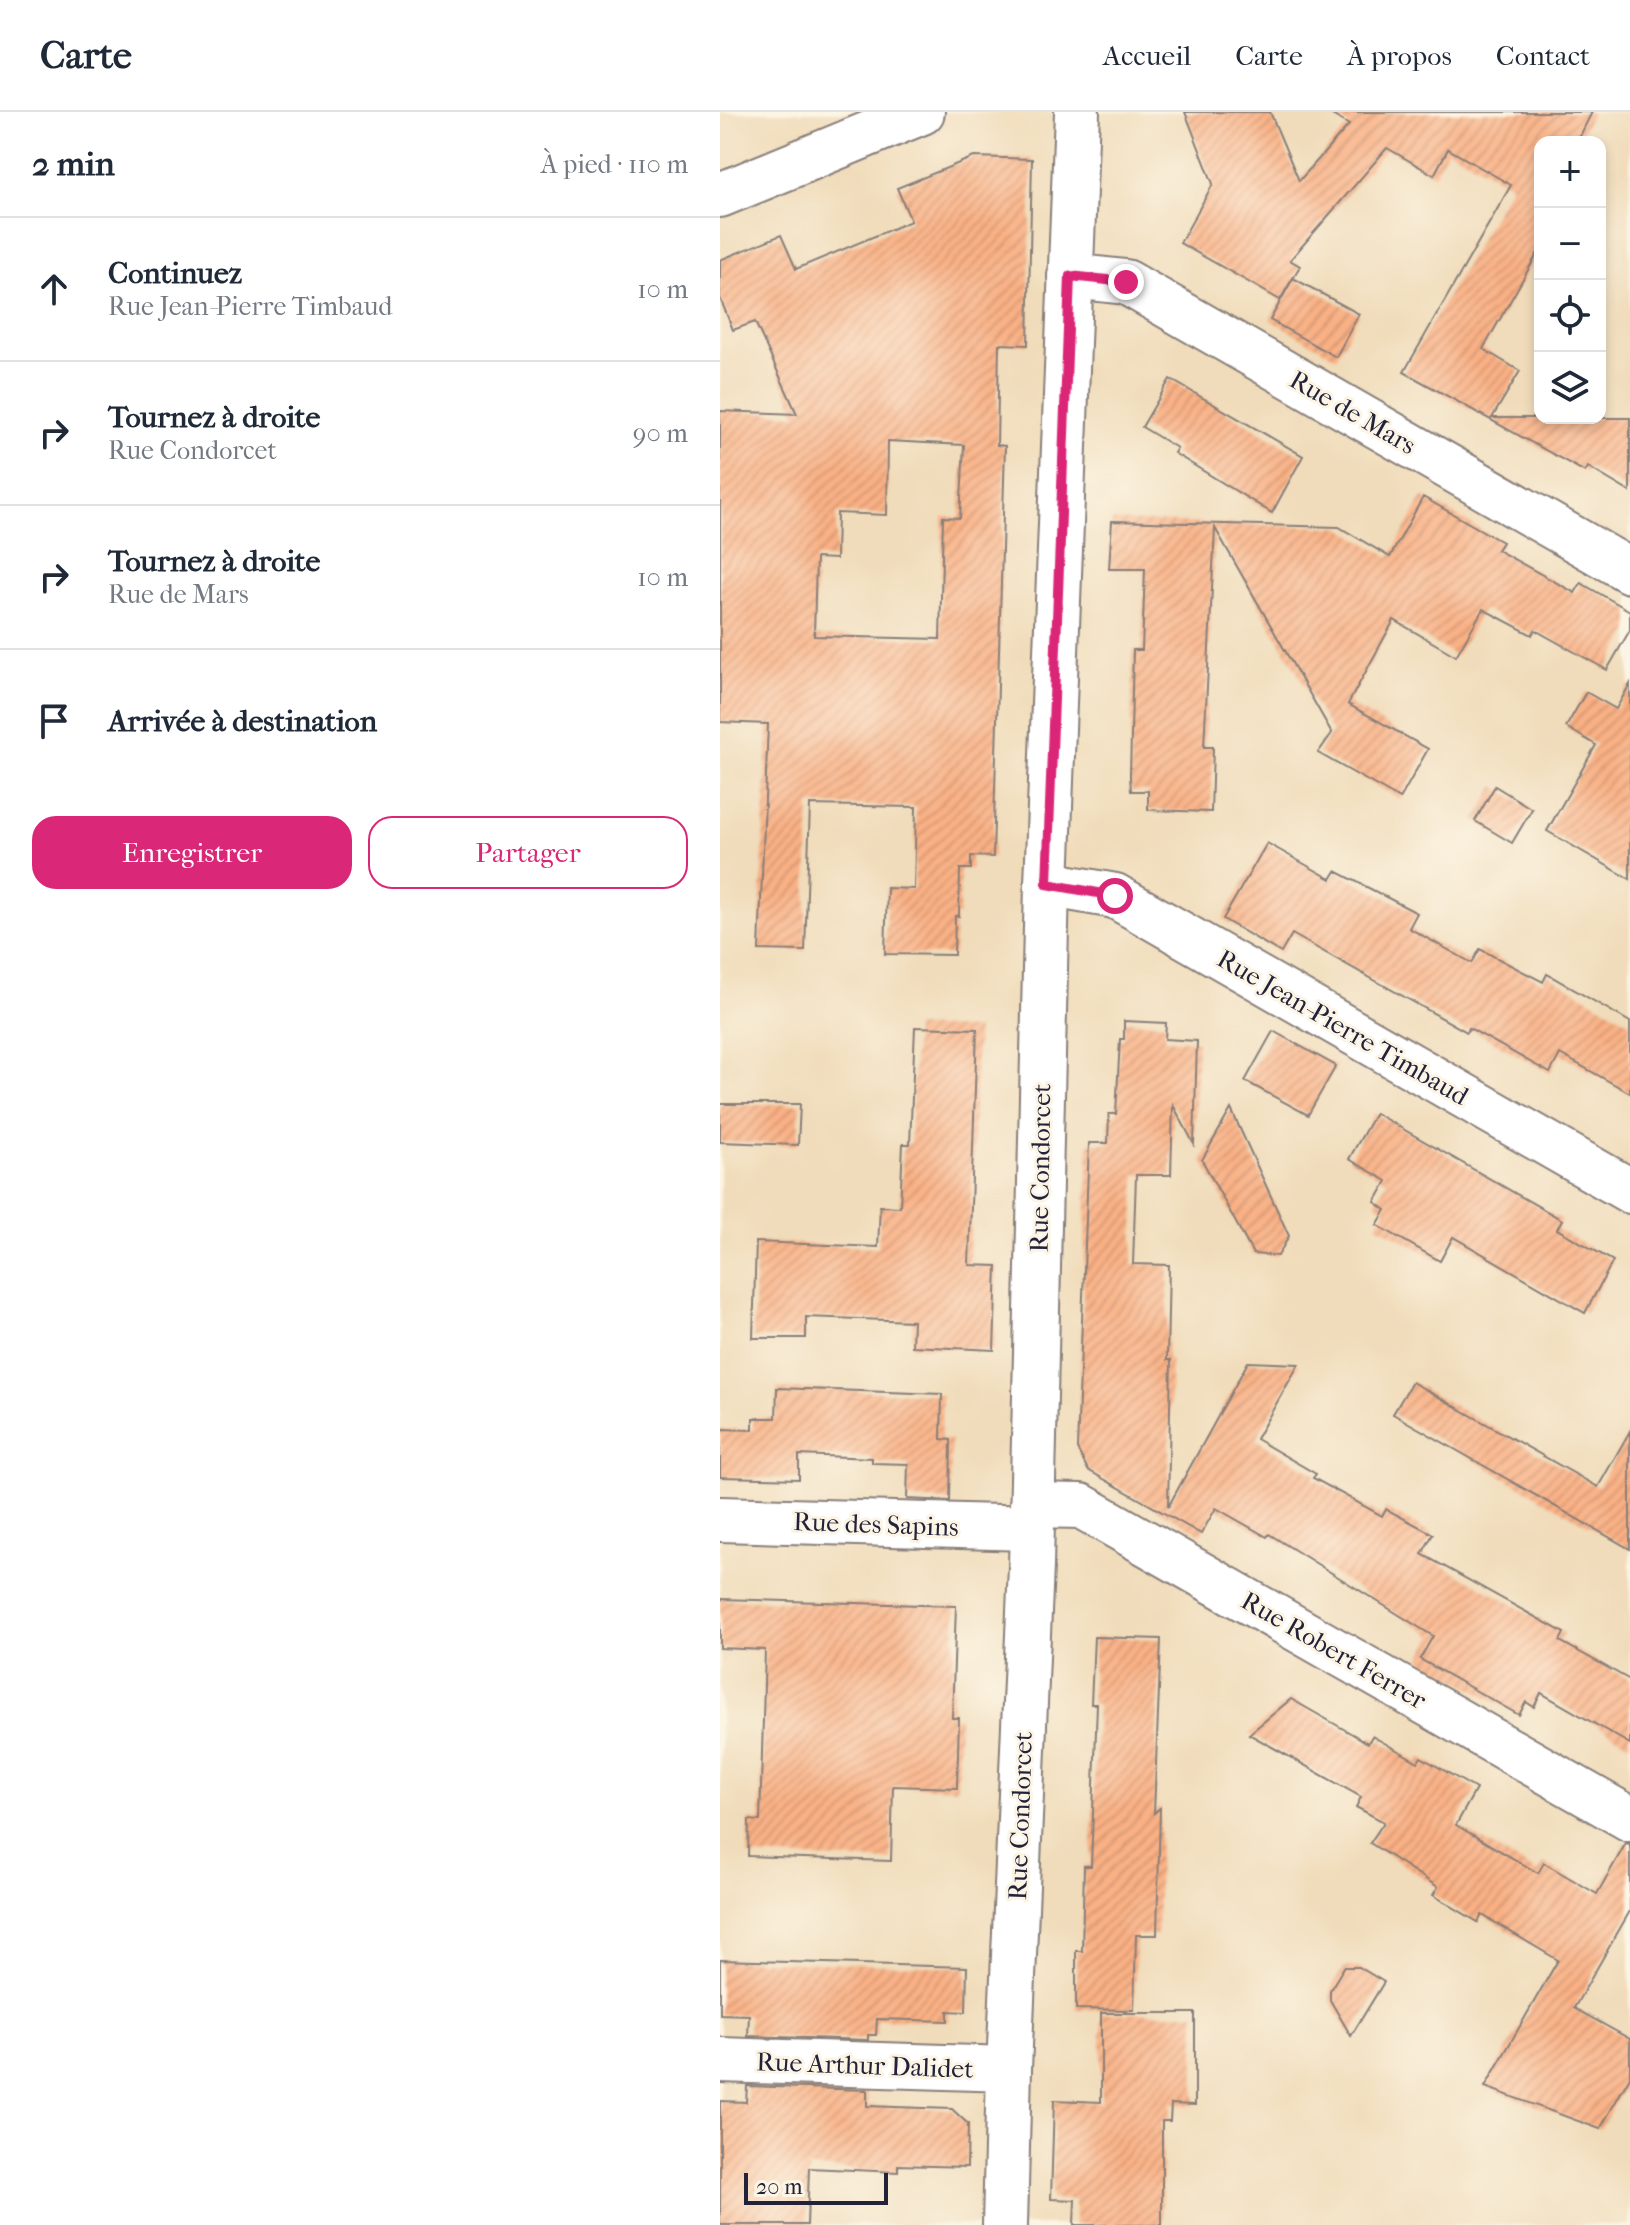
<!DOCTYPE html>
<html lang="fr">
<head>
<meta charset="utf-8">
<style>
  :root { --surface:#fff; --page:#f2f2f3; --text:#1f2937; --muted:#747a83; --line:#e0e1e3; --accent:#db2777 }
  body { margin:0; font-family:"IM FELL French Canon",serif; background:var(--page); color:var(--text) }
  .controls { position:absolute; right:24px; top:24px; display:grid; overflow:hidden; border-radius:16px; box-shadow:0 4px 12px #0003 }
  .controls button { width:72px; height:72px; display:grid; place-items:center; padding:0; border:0; border-bottom:2px solid var(--line); background:var(--surface); color:var(--text); font:40px sans-serif }
  .scale { position:absolute; left:24px; bottom:20px; width:144px; box-sizing:border-box; padding-left:8px; border:4px solid #22223b; border-top:0; font-size:22px; line-height:28px; white-space:nowrap; color:#22223b; -webkit-text-stroke:6px #fcf5e5; paint-order:stroke }
  .stop { position:absolute; width:24px; height:24px; margin:-18px; border:6px solid #db2777; border-radius:50%; background:#fff }
  .stop.end { background:#db2777; border-color:#fff; box-shadow:0 2px 8px #0008 }
  .list { margin:0; padding:0; list-style:none }
  h2 { display:flex; justify-content:space-between; align-items:center; height:104px; margin:0; padding:0 32px; font-size:34px }
  h2 small { font-size:26px; font-weight:400; color:var(--muted) }
  .list li { display:grid; grid-template-columns:52px 1fr auto; gap:24px; align-items:center; box-sizing:border-box; height:144px; padding:0 32px; border-top:2px solid var(--line) }
  .list b { display:block; font-size:30px; white-space:nowrap }
  .list p { margin:0; font-size:26px; white-space:nowrap; color:var(--muted) }
  .list em { font-size:26px; font-style:normal; color:var(--muted) }
  .actions { display:flex; gap:16px; padding:24px 32px }
  .actions a { flex:1; padding:18px 0; border:2px solid var(--accent); border-radius:24px; text-align:center; font-size:28px; color:var(--accent) }
  .actions .main { background:var(--accent); color:#fff }
  .icon { flex:none; width:44px; height:44px; fill:none; stroke:currentColor; stroke-width:2; stroke-linecap:round; stroke-linejoin:round }
  .map { position:relative; flex:none; width:910px; height:2113px; overflow:hidden }
  header { display:flex; align-items:center; gap:48px; box-sizing:border-box; height:112px; padding:0 40px; background:var(--surface); border-bottom:2px solid var(--line) }
  header strong { font-size:38px }
  nav { display:flex; gap:44px; margin-inline-start:auto; font-size:28px }
  main { display:flex }
  aside { flex:1; background:var(--surface) }
  .map>svg:first-child { display:block }
  .building { fill:url(#building-hatch); fill-rule:evenodd }
  .lines { fill:none; stroke-linecap:round; stroke-linejoin:round }
  .minor-casing { stroke:#897f7a; stroke-width:48 }
  .major-casing { stroke:#897f7a; stroke-width:48 }
  .minor { stroke:#fff; stroke-width:44 }
  .major { stroke:#fff; stroke-width:44 }
  .route { stroke:#db2777; stroke-width:10 }
  .labels { text-anchor:middle; stroke-width:6; stroke-linejoin:round; paint-order:stroke }
  .street-label { font-size:26px; fill:#22223b; stroke:#fcf5e5 }
</style>
</head>
<body>
<header>
<strong>Carte</strong>
<nav><a>Accueil</a><a>Carte</a><a>À propos</a><a>Contact</a></nav>
</header>
<main>
<aside>
<h2>2 min<small>À pied · 110 m</small></h2>
<ul class="list">
<li><svg class="icon" aria-label="ahead" viewBox="0 0 24 24"><path d="M12 20V5M6 11l6-6 6 6"/></svg><div><b>Continuez</b><p>Rue Jean-Pierre Timbaud</p></div><em>10 m</em></li>
<li><svg class="icon" aria-label="right" viewBox="0 0 24 24"><path d="M7 20v-9h11M14 6l5 5-5 5"/></svg><div><b>Tournez à droite</b><p>Rue Condorcet</p></div><em>90 m</em></li>
<li><svg class="icon" aria-label="right" viewBox="0 0 24 24"><path d="M7 20v-9h11M14 6l5 5-5 5"/></svg><div><b>Tournez à droite</b><p>Rue de Mars</p></div><em>10 m</em></li>
<li><svg class="icon" aria-label="arrive" viewBox="0 0 24 24"><path d="M6 21V4h12l-3 4 3 4H6"/></svg><div><b>Arrivée à destination</b></div></li>
</ul>
<div class="actions"><a class="main">Enregistrer</a><a>Partager</a></div>
</aside>
<div class="map">
<svg width="910" height="2113" viewBox="0 0 910 2113">
  <defs>
    <pattern id="building-hatch" width="6" height="6" patternUnits="userSpaceOnUse" patternTransform="scale(2)"><rect width="6" height="6" fill="#f9b084"/><path d="M-1 1l2-2M0 6l6-6M5 7l2-2" fill="none" stroke="#d59773"/></pattern>
  </defs>
  <rect width="100%" height="100%" fill="#fcf5e5"/>
  <filter id="ink" filterUnits="userSpaceOnUse"><feTurbulence type="fractalNoise" baseFrequency=".0125" numOctaves="2"/><feDisplacementMap in="SourceGraphic" scale="16" xChannelSelector="R" yChannelSelector="G"/><feConvolveMatrix kernelMatrix="1 2 1 2 8 2 1 2 1" color-interpolation-filters="sRGB"/></filter>
  <filter id="wash" filterUnits="userSpaceOnUse"><feTurbulence type="fractalNoise" baseFrequency=".006" numOctaves="4" result="noise"/><feDisplacementMap in="SourceGraphic" scale="32" xChannelSelector="R" yChannelSelector="G"/><feGaussianBlur stdDeviation="1.8" result="paint"/><feColorMatrix in="noise" values="0 0 0 0 0 0 0 0 0 0 0 0 0 0 0 0 0 1.4 0 .05"/><feComposite in="paint" operator="in"/></filter>
  <g filter="url(#wash)">
    <rect width="100%" height="100%" fill="#f0dcba"/>
    <g id="blocks">
      <g class="building">
        <path d="M465 0H550L579 69 629 13 607 0H872L857 30H820V137L763 237 800 259 772 306H910V380L868 355 865 360 684 260 791 73 728 37 714 63 667 36 570 148 580 154 560 188 460 131 493 72Z"/>
        <path d="M254 45 312 47 308 233 279 232 277 333 285 334 273 745 251 744V757H240L239 804H235L234 843 165 842 167 776 194 777 196 695 90 693 85 839 39 838 48 612 0 610V299L77 302 35 210 13 218 0 186V148L61 123 76 157 191 109 177 76ZM168 329 244 333 240 406 223 405 220 527 94 524 96 446 116 447 117 401 167 403Z"/>
        <path d="M573 166 639 202 616 245 550 208Z"/>
        <path d="M450 267 583 344 552 401 454 341 457 336 422 315Z"/>
        <path d="M703 385 782 430 777 438 855 481 861 471 910 499V518L887 558 815 518 812 523 763 497 736 544 674 508 628 592 708 637 680 687 598 641 612 621 495 416 484 635H493L491 700 428 698V679H411L410 664 413 538H422L425 457H389L392 409 619 415 670 445Z"/>
        <path d="M910 572V767L827 719 876 633 846 615 866 580 896 597Z"/>
        <path d="M775 674 812 697 792 731 755 709Z"/>
        <path d="M547 731 611 767 616 759 697 801 689 816 752 851 760 837 823 870 827 862 910 910V981L840 942 830 961 749 916 747 920 572 822 561 841 503 807Z"/>
        <path d="M404 909 446 911 445 927 477 929 474 1032 453 993 451 1063H416L413 1152 449 1153 447 1248H451L448 1395 528 1250 579 1252 536 1327 596 1362 593 1366 662 1404 666 1397 713 1422 702 1442 844 1521 840 1529 910 1568V1632L821 1581 814 1595 806 1590 799 1603 700 1547 713 1524 549 1422 547 1425 496 1396 481 1422 368 1358 357 1337 369 1031H388L389 1002H396L400 927H404Z"/>
        <path d="M195 915 257 917 249 1153 277 1154 274 1238 192 1234 193 1209 86 1205V1226H33L36 1130 158 1135 160 1094 180 1095 183 1032H190Z"/>
        <path d="M553 919 616 954 588 1003 525 969Z"/>
        <path d="M0 992H80L78 1033 0 1030Z"/>
        <path d="M511 997 569 1124 558 1144 533 1142 482 1048Z"/>
        <path d="M655 1001 842 1108 837 1117 893 1149 865 1201 733 1125 720 1149 657 1113 666 1098 655 1090 667 1069 629 1047Z"/>
        <path d="M692 1270 878 1375 910 1319V1437L673 1302Z"/>
        <path d="M57 1276 222 1282 221 1327 231 1328 230 1389 187 1387 188 1352 152 1351V1346L79 1343V1367L0 1365V1317L33 1318V1306H56Z"/>
        <path d="M0 1487 236 1494 232 1606H239L237 1676 173 1674 171 1749 28 1744 29 1708 40 1709 45 1538 0 1536Z"/>
        <path d="M374 1525 441 1527 434 1701 440 1696 437 1823H416L414 1898 356 1897V1839H362L364 1754H371L377 1592H371Z"/>
        <path d="M571 1587 648 1631 652 1624 698 1650 701 1645 756 1677 736 1713 818 1761 824 1751 877 1782 906 1731 910 1732V1799L854 1896 910 1927V1965L880 2017 765 1975 838 1848 762 1803 758 1810 713 1783 718 1775 650 1731 664 1710 636 1695 641 1685 529 1622Z"/>
        <path d="M0 1848 247 1855 246 1900 228 1899V1909L157 1907 156 1923H148V1928L28 1924 29 1903 0 1902Z"/>
        <path d="M624 1855H639L664 1870 631 1924 610 1888V1878Z"/>
        <path d="M381 1901H475V1993L451 1992 450 2009H442V2113H354L355 2088 331 2087 334 1988 381 1990Z"/>
        <path d="M27 1974 147 1978V1994L232 1997 248 2012 247 2055 178 2053V2060L89 2056 87 2113H0V1989L26 1990Z"/>
      </g>
    </g>
  </g>
  <g filter="url(#ink)">
    <use href="#blocks" fill-opacity="0" stroke="#897f7a" stroke-width="2"/>
    <g class="lines">
      <defs>
        <g id="minor">
          <path d="M350 164 406 170 910 459"/>
          <path d="M327 772 395 784 910 1079"/>
          <path d="M312 1393 361 1394 910 1707"/>
          <path d="M0 1407 311 1416"/>
          <path d="M0 1948 289 1957"/>
          <path d="M285 2113 289 1957 311 1454 327 772 357 0"/>
        </g>
        <path id="major" d="M0 83 202 0"/>
      </defs>
      <use href="#minor" class="minor-casing"/>
      <use href="#major" class="major-casing"/>
      <use href="#minor" class="minor"/>
      <use href="#major" class="major"/>
    </g>
  </g>
  <g class="lines" filter="url(#ink)">
    <path class="route" d="M395 784 327 772 350 164 406 170"/>
  </g>
  <g class="labels">
    <g class="street-label">
      <text transform="translate(633 300) rotate(30)" y="9">Rue de Mars</text>
      <text transform="translate(623 915) rotate(30)" y="9">Rue Jean-Pierre Timbaud</text>
      <text transform="translate(320 1056) rotate(-89)" y="9">Rue Condorcet</text>
      <text transform="translate(156 1412) rotate(2)" y="9">Rue des Sapins</text>
      <text transform="translate(614 1538) rotate(30)" y="9">Rue Robert Ferrer</text>
      <text transform="translate(300 1704) rotate(-88)" y="9">Rue Condorcet</text>
      <text transform="translate(145 1953) rotate(2)" y="9">Rue Arthur Dalidet</text>
    </g>
  </g>
</svg>
<div class="controls">
<button>+</button>
<button>−</button>
<button><svg class="icon" aria-label="locate" viewBox="0 0 24 24"><circle cx="12" cy="12" r="6"/><path d="M12 2v4M12 18v4M2 12h4M18 12h4"/></svg></button>
<button><svg class="icon" aria-label="layers" viewBox="0 0 24 24"><path d="M12 4l9 5-9 5-9-5zM3 14l9 5 9-5"/></svg></button>
</div>
<div class="scale">20 m</div>
<div class="stop" style="left:395px;top:784px"></div>
<div class="stop end" style="left:406px;top:170px"></div>
</div>
</main>
</body>
</html>
